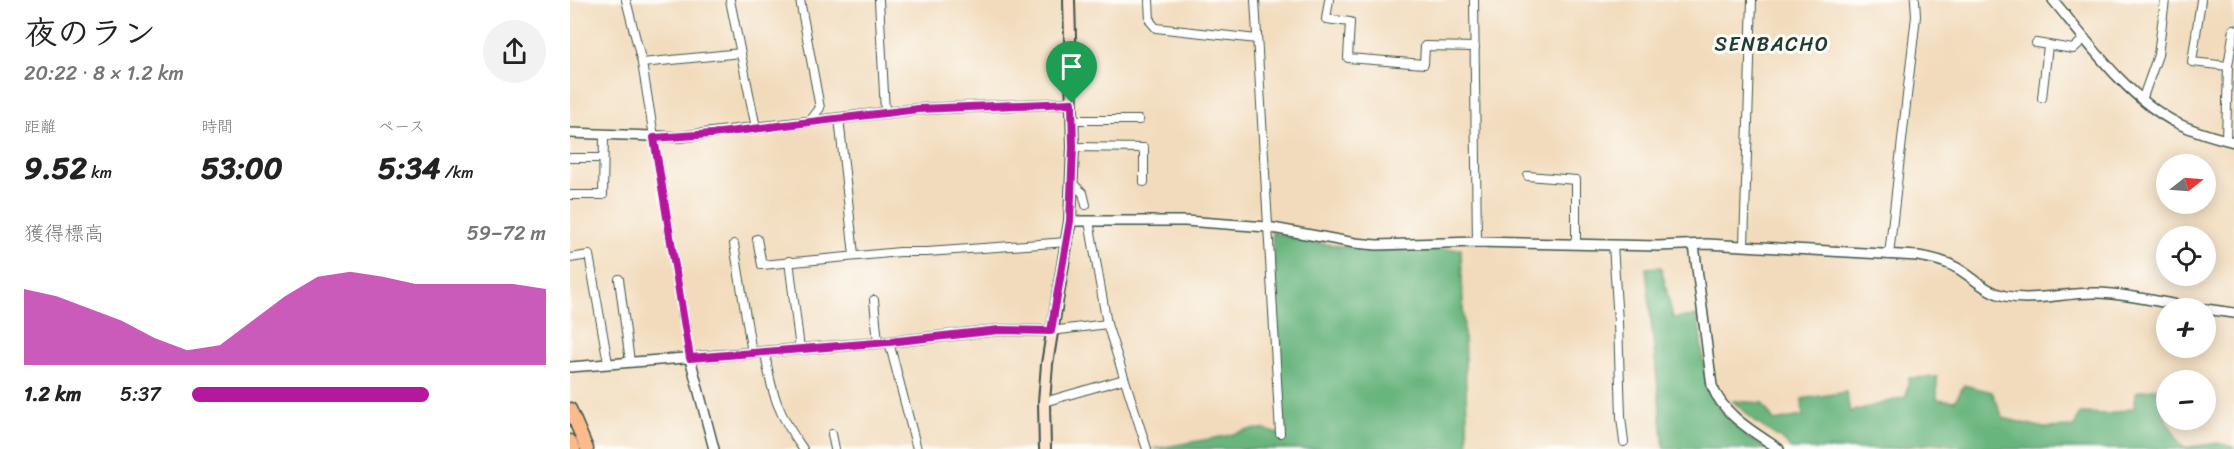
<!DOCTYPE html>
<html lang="ja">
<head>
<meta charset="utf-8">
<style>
	body { margin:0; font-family:Sriracha,"Klee One",sans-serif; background:#f2f2f2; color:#222; height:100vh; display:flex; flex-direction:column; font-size:22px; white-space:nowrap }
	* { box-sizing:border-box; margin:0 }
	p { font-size:20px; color:#767676 }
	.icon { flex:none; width:33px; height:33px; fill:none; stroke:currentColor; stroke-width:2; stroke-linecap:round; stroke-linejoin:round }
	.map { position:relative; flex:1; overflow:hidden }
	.drawer { display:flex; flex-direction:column; background:#fff; width:570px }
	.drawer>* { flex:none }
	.needle { width:39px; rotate:73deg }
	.fabs { position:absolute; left:1586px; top:154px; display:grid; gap:12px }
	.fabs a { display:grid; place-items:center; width:60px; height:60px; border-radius:50%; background:#fff; box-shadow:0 3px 15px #0003; font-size:30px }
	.pin { position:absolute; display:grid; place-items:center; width:51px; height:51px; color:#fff; margin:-62px -26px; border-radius:50% 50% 50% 0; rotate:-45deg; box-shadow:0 0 6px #0007 }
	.pin .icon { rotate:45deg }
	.round { display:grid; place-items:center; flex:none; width:63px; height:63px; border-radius:32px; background:#f2f2f2 }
	.headline { display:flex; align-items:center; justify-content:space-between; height:102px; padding:0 24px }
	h1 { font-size:33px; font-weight:700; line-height:45px }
	.figures { display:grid; grid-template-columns:repeat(3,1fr); gap:9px; height:102px; padding:6px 24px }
	.figures div { display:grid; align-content:center }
	.figures b { font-size:30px; font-weight:700 }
	.figures small { font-size:16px; font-weight:400 }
	.figures p { font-size:16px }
	.chart { height:168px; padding:12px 24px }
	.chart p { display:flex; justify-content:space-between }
	.chart svg { width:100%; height:108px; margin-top:6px; fill:#b5179e; opacity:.7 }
	ul { padding:0 24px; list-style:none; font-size:20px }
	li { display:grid; grid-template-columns:96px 72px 1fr; align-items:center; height:45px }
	li i { height:15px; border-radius:8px; background:#b5179e }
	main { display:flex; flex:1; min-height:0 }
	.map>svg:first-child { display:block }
</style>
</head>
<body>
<main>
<section class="drawer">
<div class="headline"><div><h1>夜のラン</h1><p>20:22 · 8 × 1.2 km</p></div><a class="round"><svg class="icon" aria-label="share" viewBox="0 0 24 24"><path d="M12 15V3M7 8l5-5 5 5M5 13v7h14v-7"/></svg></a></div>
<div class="figures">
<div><p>距離</p><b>9.52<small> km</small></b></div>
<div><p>時間</p><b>53:00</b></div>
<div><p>ペース</p><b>5:34<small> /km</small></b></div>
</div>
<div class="chart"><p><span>獲得標高</span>59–72 m</p>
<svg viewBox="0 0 160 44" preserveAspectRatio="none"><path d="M0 44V13L10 16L20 21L30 26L40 33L50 38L60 36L70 26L80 16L90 8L100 6L110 8L120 11L130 11L140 11L150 11L160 13V44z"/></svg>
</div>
<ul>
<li><b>1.2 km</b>5:37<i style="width:67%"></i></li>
</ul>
</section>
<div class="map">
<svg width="1664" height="449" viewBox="0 0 1664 449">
	<rect width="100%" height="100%" fill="#fdfcf7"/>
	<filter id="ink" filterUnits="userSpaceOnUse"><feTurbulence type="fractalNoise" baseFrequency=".0167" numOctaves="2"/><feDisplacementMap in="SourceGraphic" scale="12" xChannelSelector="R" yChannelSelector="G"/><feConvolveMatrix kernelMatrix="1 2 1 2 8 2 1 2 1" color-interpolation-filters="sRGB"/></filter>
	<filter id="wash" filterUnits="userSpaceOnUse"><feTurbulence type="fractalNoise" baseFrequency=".008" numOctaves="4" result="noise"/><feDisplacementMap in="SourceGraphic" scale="24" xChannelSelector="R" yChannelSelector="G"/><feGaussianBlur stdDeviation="1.35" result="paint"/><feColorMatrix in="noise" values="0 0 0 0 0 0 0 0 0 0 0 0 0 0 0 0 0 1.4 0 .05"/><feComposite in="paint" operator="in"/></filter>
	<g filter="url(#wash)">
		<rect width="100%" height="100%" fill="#f2dbbc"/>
		<g fill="#69b57e" stroke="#447959" stroke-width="1.5">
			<path d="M 702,232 C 766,252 825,250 891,249 L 898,446 L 901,449 L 584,449 L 656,436 L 677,430 L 693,429 L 712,435 Z"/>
			<path d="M 1091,267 L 1103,318 L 1128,316 L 1137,390 L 1152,412 L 1177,437 L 1197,449 L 1094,449 L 1076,268 Z"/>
			<path d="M 1367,377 L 1367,399 L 1385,401 L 1394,385 L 1422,392 L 1433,418 L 1474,428 L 1504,427 L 1510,413 L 1539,414 L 1564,408 L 1566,392 L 1587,388 L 1596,420 L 1613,448 L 1647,443 L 1664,447 L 1664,449 L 1402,449 L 1367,443 L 1317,449 L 1221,449 L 1215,442 L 1187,423 L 1163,401 L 1192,403 L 1204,421 L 1233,416 L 1232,399 L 1276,392 L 1280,412 L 1336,397 L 1339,378 Z"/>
		</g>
	</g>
	<g filter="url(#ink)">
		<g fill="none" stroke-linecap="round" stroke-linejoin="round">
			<g stroke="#3f5548" stroke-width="10">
				<g id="minor">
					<path d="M 56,0 L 72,63 L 120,358"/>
					<path d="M 160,0 L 186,128"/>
					<path d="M 230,0 L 250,108 L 240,121"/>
					<path d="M 309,0 L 315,112"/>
					<path d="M 579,0 L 580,21 L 586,28 L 687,39"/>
					<path d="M 685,0 L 710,433"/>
					<path d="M 759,0 L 756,19 L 780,22 L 778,58 L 854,64 L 855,46 L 905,47"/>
					<path d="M 904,0 L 907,242"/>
					<path d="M 1631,0 L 1622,62 L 1658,66"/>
					<path d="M 1466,43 L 1503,49 L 1515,38"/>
					<path d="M 72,63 L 171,53"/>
					<path d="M 1472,98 L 1478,46"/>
					<path d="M 1572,100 L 1588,55 L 1595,0"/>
					<path d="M 269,118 L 284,255"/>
					<path d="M 502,120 L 569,120"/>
					<path d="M 1656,140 L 1658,66 L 1664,29"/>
					<path d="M 503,147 L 574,148 L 574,182"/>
					<path d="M 0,158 L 33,158"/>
					<path d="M 958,176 L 1006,180 L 1006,244"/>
					<path d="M 502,183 L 513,193 L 516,205"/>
					<path d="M 0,195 L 33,195 L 34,135"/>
					<path d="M 519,221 L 537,324 L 577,449"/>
					<path d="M 187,239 L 192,265 L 330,252 L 357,252 L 497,242"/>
					<path d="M 164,244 L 182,353"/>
					<path d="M 1043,245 L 1048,322 L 1051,417 L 1054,442"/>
					<path d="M 1174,245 L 1182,0"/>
					<path d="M 1319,255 L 1346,16 L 1345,0"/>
					<path d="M 0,258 L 19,255 L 38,363"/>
					<path d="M 219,261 L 230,349"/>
					<path d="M 49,279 L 60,362"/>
					<path d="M 304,300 L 308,343"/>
					<path d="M 481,331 L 537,324"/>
					<path d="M 319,342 L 347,449"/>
					<path d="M 195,352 C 201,394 209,415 233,449"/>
					<path d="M 474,402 L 554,379"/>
					<path d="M 262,434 L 265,449"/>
				</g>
			</g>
			<g stroke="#3f5548" stroke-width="12">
				<g id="tertiary">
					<path d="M 1483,0 C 1518,42 1557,98 1607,123 C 1625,132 1644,137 1664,142"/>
					<path d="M 0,133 L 108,137 L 348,109 L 502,103"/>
					<path d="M 500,221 L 615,221 L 697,227 L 785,243 L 807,245 L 907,242 L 1088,246 L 1137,244 L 1348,256 C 1362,258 1375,261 1387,268 C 1403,277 1416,292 1435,296 C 1464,302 1497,292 1527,293 C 1562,294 1596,304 1632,309"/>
					<path d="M 1124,245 L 1142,386 C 1154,416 1184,432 1209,449"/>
					<path d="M 1635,309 L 1664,313"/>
					<path d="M 120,358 L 144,449"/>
					<path d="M 0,367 L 319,342 L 429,330 L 481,331"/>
				</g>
			</g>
			<g stroke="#3f5548" stroke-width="14">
				<path id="secondary" d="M 475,449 L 474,402 L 477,364 L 500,221 L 503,147 L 499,0"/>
			</g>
			<g stroke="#3f5548" stroke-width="15">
				<g id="trunk">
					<path d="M 0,409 L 17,449"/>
					<path d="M 0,441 L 4,449"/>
				</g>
			</g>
			<use href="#minor" stroke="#fff" stroke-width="8"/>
			<use href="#tertiary" stroke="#fff" stroke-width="9"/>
			<use href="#secondary" stroke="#fde4d1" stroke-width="10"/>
			<use href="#trunk" stroke="#fbbb8c" stroke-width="12"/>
		</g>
	</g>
	<g fill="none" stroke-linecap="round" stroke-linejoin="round" filter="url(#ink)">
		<g stroke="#fff" stroke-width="12">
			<path id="route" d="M 502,103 L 503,147 L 500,221 L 481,331 L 429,330 L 319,342 L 120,358 L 84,138 L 142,134 L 348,109 Z"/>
		</g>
		<use href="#route" stroke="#b5179e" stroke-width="8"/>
	</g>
	<g text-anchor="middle" stroke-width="6" stroke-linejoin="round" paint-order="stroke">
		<g font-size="20" letter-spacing="1.5" fill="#1f3d34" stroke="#fdfcf7">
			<text x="1202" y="51">SENBACHO</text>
		</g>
	</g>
</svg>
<div class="fabs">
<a><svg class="needle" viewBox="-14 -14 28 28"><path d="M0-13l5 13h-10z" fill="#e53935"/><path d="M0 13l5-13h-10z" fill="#767676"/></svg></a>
<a><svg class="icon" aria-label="locate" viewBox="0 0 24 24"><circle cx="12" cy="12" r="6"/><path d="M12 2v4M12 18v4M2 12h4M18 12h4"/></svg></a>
<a>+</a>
<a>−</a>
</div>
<div class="pin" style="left:502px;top:103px;background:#1e9e55"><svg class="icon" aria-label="arrive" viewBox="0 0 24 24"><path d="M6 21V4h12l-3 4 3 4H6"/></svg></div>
</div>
</main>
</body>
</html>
